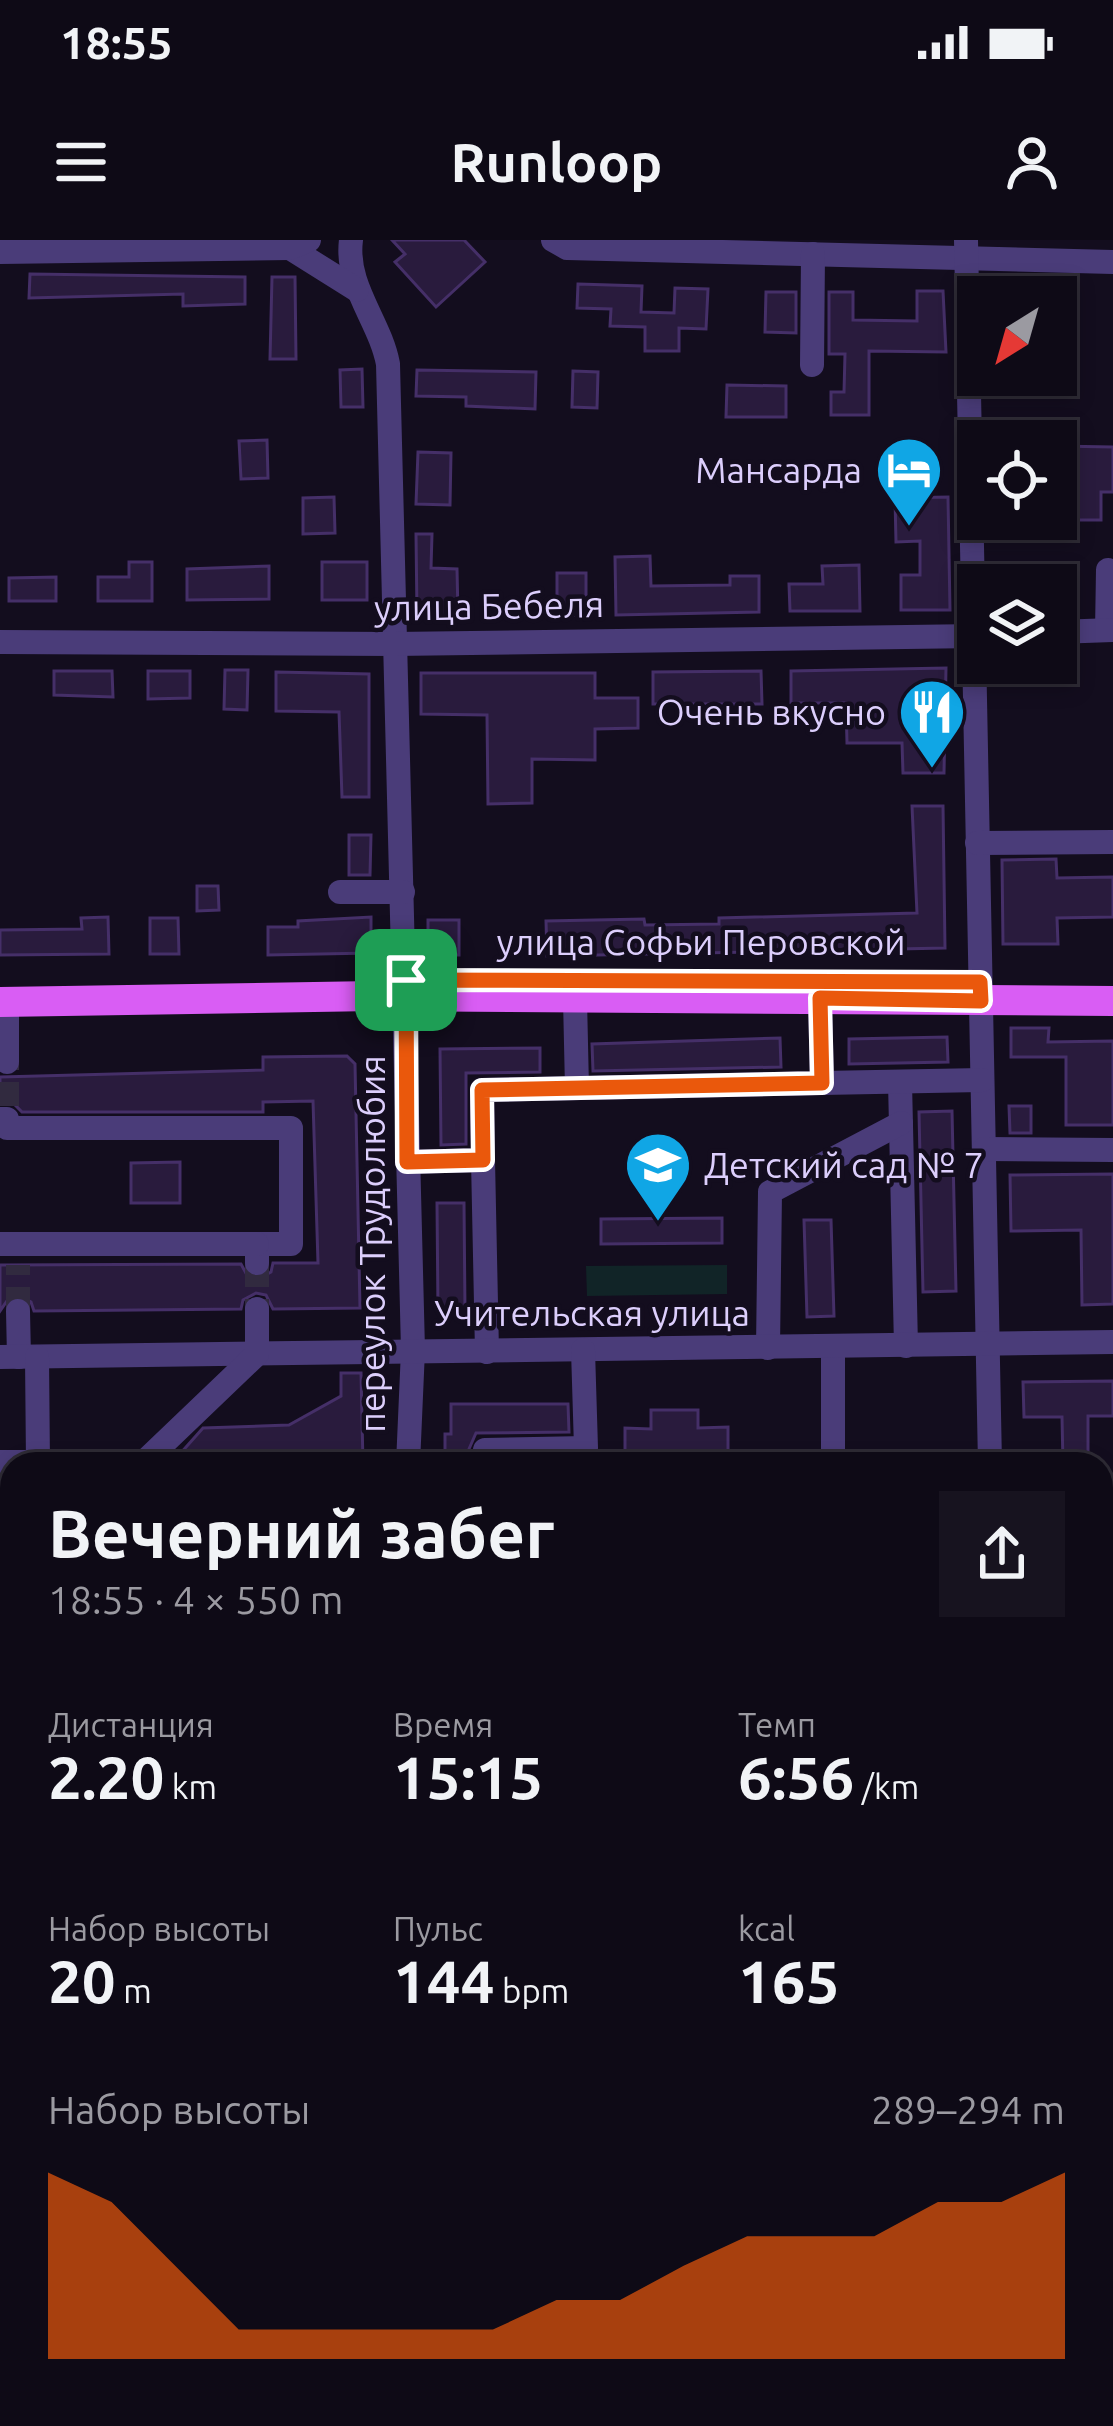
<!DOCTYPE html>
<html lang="ru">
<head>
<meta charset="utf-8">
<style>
	body { margin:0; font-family:Ubuntu,sans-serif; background:#17131f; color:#f1f3f6; height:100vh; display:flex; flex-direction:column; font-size:45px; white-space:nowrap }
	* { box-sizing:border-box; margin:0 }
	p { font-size:39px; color:#9b9aa1 }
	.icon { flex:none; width:66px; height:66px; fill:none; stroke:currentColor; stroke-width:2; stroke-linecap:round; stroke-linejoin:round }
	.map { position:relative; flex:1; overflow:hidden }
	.details { position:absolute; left:0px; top:1212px; width:1113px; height:975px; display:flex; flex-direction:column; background:#0e0a16; border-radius:36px 36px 0 0; box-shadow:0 6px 18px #0003,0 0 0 3px #2e2b35 }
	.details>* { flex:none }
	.needle { width:78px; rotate:217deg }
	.controls { position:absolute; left:957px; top:36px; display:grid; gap:24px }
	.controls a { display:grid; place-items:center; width:120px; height:120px; border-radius:0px; background:#0e0a16; box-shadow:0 6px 18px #0003,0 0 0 3px #2e2b35; font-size:60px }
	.pin { position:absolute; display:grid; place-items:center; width:102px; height:102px; color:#fff; margin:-51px; border-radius:24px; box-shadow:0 6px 18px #0006 }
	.round { display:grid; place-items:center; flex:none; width:126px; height:126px; border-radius:0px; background:#17131f }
	.summary { display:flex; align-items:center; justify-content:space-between; height:204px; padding:0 48px }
	h1 { font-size:66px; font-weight:700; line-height:90px }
	.metrics { display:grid; grid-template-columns:repeat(3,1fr); gap:18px; height:204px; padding:12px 48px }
	.metrics div { display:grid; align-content:center }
	.metrics b { font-size:60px; font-weight:700 }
	.metrics small { font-size:33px; font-weight:400 }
	.metrics p { font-size:33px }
	.chart { height:336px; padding:24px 48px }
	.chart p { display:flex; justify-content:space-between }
	.chart svg { width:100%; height:216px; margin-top:12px; fill:#ea580c; opacity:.7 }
	.status { display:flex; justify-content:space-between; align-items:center; height:84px; padding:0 60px; background:#0e0a16; direction:ltr }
	.status svg { height:33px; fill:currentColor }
	header { display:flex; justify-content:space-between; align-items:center; height:156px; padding:0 48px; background:#0e0a16; font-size:54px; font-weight:700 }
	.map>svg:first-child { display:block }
</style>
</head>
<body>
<div class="status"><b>18:55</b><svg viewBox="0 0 49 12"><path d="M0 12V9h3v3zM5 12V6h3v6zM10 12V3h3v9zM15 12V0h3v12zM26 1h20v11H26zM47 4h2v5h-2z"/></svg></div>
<header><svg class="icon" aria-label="menu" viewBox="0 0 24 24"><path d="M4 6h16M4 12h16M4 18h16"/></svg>Runloop<svg class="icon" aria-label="person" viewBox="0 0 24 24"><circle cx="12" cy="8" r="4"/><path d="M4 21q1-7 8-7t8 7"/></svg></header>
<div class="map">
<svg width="1113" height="2186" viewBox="0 0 1113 2186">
	<rect width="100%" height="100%" fill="#130d1e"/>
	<path fill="#112427" d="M 727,1025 L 727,1054 L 587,1056 L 586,1026 Z"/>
	<g fill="#291b3d" stroke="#452f68" stroke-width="3">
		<path d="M 392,0 L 464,0 L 485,22 L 436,67 L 395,22 L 405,14 Z"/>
		<path d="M 30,34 L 245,37 L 245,64 L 183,66 L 183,54 L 29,58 Z"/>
		<path d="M 272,37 L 295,37 L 296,119 L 270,119 Z"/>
		<path d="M 578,44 L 642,46 L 641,72 L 674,73 L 675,48 L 708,49 L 706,89 L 679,88 L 679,111 L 645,111 L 645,87 L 610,86 L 611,69 L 577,68 Z"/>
		<path d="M 917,51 L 943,51 L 946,112 L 869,111 L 869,175 L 831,175 L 831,152 L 844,152 L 845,114 L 829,114 L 829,52 L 853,52 L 853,80 L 917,81 Z"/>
		<path d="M 766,52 L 796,52 L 796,93 L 765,92 Z"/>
		<path d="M 362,129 L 363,167 L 341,167 L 340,130 Z"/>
		<path d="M 417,130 L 536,132 L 535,169 L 466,166 L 466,157 L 416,156 Z"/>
		<path d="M 573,131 L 598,132 L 597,168 L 572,167 Z"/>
		<path d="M 727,145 L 786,146 L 786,177 L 726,177 Z"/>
		<path d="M 267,200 L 268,238 L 241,239 L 239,201 Z"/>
		<path d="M 1056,206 L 1113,207 L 1113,252 L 1101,252 L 1101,280 L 1073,280 L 1073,250 L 1056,250 Z"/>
		<path d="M 418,212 L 451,213 L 450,265 L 416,264 Z"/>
		<path d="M 334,257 L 335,293 L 303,294 L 303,258 Z"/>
		<path d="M 948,257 L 950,370 L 901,370 L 901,335 L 920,335 L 920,301 L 896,302 L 895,258 Z"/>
		<path d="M 416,294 L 432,294 L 431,328 L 457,329 L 458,375 L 417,375 Z"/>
		<path d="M 650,316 L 651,346 L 730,345 L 730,336 L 759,336 L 759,372 L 616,375 L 615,317 Z"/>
		<path d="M 129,322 L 152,322 L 152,361 L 98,361 L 98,337 L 129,337 Z"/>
		<rect x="322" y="322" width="45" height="38"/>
		<path d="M 859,325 L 860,371 L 790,371 L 789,344 L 823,344 L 822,326 Z"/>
		<path d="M 269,326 L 269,359 L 187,360 L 187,329 Z"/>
		<rect x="557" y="333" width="29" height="42"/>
		<path d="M 56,337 L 56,361 L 9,361 L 9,338 Z"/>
		<path d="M 946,428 L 944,533 L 903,533 L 902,503 L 847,503 L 846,463 L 791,463 L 791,431 Z"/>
		<path d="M 225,430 L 248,430 L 247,470 L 224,469 Z"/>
		<path d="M 54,431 L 112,431 L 113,457 L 54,455 Z"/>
		<path d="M 148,431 L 190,431 L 190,458 L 148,459 Z"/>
		<path d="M 761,431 L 762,464 L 653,464 L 653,432 Z"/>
		<path d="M 276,432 L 369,434 L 369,557 L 342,557 L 339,472 L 276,471 Z"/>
		<path d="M 421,433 L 595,433 L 595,458 L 638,458 L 638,488 L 595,489 L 595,520 L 532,519 L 532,563 L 488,564 L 487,475 L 421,474 Z"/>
		<path d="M 912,566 L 943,566 L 945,708 L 547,716 L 546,681 L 644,679 L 645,685 L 719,684 L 719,678 L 917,673 Z"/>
		<path d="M 349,595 L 371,595 L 370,635 L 349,635 Z"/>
		<path d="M 1056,619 L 1057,638 L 1113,637 L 1113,677 L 1057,678 L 1058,704 L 1003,704 L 1002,620 Z"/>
		<path d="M 197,646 L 218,646 L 219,670 L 197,671 Z"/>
		<path d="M 108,677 L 109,714 L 0,715 L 0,690 L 82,689 L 81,678 Z"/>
		<path d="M 371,677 L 371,713 L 268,715 L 268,687 L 298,687 L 298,681 Z"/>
		<path d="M 150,678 L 178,678 L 179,714 L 150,714 Z"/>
		<rect x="428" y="680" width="31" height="35"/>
		<path d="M 1011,788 L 1049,788 L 1048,802 L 1113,801 L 1113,885 L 1066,885 L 1066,817 L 1011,817 Z"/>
		<path d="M 947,797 L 948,822 L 849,824 L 849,799 Z"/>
		<path d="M 780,798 L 781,827 L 593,831 L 592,804 Z"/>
		<path d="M 540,808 L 540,832 L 466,833 L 466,904 L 441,905 L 440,809 Z"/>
		<path d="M 347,816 L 355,824 L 360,1068 L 273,1069 L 266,1055 L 256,1053 L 243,1060 L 241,1069 L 34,1071 L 31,1062 L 19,1055 L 9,1058 L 0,1071 L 0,1025 L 241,1024 L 248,1037 L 258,1039 L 271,1032 L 273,1023 L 318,1023 L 313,861 L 263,862 L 263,872 L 22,872 L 14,864 L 0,862 L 0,837 L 263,830 L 263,817 Z"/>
		<path d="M 1009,866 L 1031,866 L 1031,893 L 1010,893 Z"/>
		<path d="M 952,871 L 956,1051 L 923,1052 L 919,872 Z"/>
		<path d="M 180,922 L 180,963 L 131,963 L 131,923 Z"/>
		<path d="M 1113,934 L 1113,1064 L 1082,1065 L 1081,990 L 1011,991 L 1010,935 Z"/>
		<path d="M 437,963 L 464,963 L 465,1071 L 438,1071 Z"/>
		<path d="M 722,978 L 722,1003 L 601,1004 L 601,979 Z"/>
		<path d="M 804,980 L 831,980 L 834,1076 L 807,1077 Z"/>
		<path d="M 341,1133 L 361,1133 L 363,1224 L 171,1224 L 203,1188 L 289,1185 L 341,1156 Z"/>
		<path d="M 1113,1141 L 1113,1176 L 1088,1176 L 1088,1224 L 1063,1224 L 1062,1177 L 1024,1177 L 1023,1142 Z"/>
		<path d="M 451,1164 L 568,1164 L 569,1192 L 476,1193 L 469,1209 L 469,1224 L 445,1224 L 445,1194 L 451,1194 Z"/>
		<path d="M 651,1170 L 698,1170 L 698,1188 L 728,1187 L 728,1224 L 625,1224 L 625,1188 L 651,1189 Z"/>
	</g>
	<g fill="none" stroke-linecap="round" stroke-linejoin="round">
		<g stroke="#312a3f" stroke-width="24" stroke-dasharray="24 12" stroke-linecap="butt">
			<path d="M 7,866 L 7,822"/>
			<path d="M 257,1023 L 257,1069"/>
			<path d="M 18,1071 L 18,1025"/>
		</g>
		<g stroke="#4a3c79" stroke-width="24">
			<path d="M 351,0 C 345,46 380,81 388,124 L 413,1110 L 408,1224"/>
			<path d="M 553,0 L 567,8 L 1113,22"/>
			<path d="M 966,0 L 990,1224"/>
			<path d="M 290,8 L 357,50"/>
			<path d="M 0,12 L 290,8 L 309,0"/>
			<path d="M 812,125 L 813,14"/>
			<path d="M 1107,390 L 1108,330"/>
			<path d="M 1056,392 L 1113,390"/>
			<path d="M 0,402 L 394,404 L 978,396"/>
			<path d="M 977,603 L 1113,602"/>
			<path d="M 340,652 L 403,652"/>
			<path d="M 575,759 L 577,848"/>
			<path d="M 7,762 L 7,822"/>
			<path d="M 900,842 L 906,1106"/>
			<path d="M 822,843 L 982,840"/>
			<path d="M 0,879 L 7,879 L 7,888 L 291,888 L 291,1004 L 257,1004 L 257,1023"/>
			<path d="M 984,909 L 1113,910"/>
			<path d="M 483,920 L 487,1112"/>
			<path d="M 407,922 L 483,920 L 482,850 L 822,843 L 820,758"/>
			<path d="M 0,1004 L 257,1004"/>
			<path d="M 18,1071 L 19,1117"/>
			<path d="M 833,1107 L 833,1224"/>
			<path d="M 768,1108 L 770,952 L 901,883"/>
			<path d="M 0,1117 L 1113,1102"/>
			<path d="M 37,1117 L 38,1224"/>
			<path d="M 0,1222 L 38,1222"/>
			<path d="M 142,1224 L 257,1114 L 257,1069"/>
			<path d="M 485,1224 L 485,1210 L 586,1208 L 583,1110"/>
			<path d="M 0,1457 L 12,1457"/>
			<path d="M 1101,1471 L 1113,1472"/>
			<path d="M 0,1736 L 12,1722"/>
			<path d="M 0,1832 L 12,1832"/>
			<path d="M 0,1912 L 12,1913"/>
			<path d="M 0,2163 L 12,2163"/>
			<path d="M 354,2175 L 368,2186"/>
			<path d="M 1010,2175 L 1010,2186"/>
			<path d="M 414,2186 L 414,2175"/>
		</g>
		<path stroke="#d95df4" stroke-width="30" d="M 0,762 L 374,756 L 1113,761"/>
	</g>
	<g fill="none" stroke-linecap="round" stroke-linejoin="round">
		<g stroke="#fff" stroke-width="24">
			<path id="route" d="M 406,740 L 980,742 L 981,761 L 820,758 L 822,843 L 482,850 L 483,920 L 407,922 Z"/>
		</g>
		<use href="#route" stroke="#ea580c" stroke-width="15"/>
	</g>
	<defs>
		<g id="hotel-pin" transform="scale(3.45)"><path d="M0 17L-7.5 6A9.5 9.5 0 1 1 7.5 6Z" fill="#10a6e5" stroke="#130d1e"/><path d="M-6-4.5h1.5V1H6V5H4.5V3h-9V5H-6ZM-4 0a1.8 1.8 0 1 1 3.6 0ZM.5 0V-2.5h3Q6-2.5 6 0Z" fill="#fff"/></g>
		<g id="restaurant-pin" transform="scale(3.45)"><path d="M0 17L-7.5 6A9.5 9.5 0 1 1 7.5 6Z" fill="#10a6e5" stroke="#130d1e"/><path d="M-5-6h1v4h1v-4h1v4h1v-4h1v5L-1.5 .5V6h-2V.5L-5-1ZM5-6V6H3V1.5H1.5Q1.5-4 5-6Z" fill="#fff"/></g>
		<g id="school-pin" transform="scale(3.45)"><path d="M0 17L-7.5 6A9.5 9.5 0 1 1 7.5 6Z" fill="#10a6e5" stroke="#130d1e"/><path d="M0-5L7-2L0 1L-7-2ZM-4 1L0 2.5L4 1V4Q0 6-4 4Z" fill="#fff"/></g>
	</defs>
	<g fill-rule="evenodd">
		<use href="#hotel-pin" x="909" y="230"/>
		<use href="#restaurant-pin" x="932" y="472"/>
		<use href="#school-pin" x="658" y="925"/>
	</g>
	<g text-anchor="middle" stroke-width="9" stroke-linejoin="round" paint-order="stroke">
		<g font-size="36" fill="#dccefc" stroke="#130d1e" text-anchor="end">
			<text x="862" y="243">Мансарда</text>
			<text x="886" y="485">Очень вкусно</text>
			<text x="704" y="938" text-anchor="start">Детский сад № 7</text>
		</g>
		<g font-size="36" fill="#dccefc" stroke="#130d1e">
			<text transform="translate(489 366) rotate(-1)" y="13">улица Бебеля</text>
			<text x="701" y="715">улица Софьи Перовской</text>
			<text transform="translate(372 1004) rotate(-90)" y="13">переулок Трудолюбия</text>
			<text x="592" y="1086">Учительская улица</text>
		</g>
	</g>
</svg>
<div class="controls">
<a><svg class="needle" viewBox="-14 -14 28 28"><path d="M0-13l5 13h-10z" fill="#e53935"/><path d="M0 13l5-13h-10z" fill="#9b9aa1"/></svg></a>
<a><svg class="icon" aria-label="locate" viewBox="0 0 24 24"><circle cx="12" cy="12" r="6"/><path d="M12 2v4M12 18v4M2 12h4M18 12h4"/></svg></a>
<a><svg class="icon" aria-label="layers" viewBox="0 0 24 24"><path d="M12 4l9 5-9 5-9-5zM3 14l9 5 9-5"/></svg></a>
</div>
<div class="pin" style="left:406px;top:740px;background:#1e9e55"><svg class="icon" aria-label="arrive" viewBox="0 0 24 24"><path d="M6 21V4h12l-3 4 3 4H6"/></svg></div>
<section class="details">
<div class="summary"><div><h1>Вечерний забег</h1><p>18:55 · 4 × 550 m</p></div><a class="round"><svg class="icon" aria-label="share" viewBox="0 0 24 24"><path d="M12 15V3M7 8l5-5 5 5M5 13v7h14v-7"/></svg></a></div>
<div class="metrics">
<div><p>Дистанция</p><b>2.20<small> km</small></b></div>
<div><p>Время</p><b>15:15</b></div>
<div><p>Темп</p><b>6:56<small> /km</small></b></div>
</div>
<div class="metrics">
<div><p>Набор высоты</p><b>20<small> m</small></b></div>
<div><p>Пульс</p><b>144<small> bpm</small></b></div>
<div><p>kcal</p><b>165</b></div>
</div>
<div class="chart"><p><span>Набор высоты</span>289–294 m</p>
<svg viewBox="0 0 160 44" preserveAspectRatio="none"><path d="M0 44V6L10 12L20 25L30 38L40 38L50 38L60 38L70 38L80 32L90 32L100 25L110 19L120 19L130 19L140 12L150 12L160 6V44z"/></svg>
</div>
</section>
</div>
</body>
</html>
